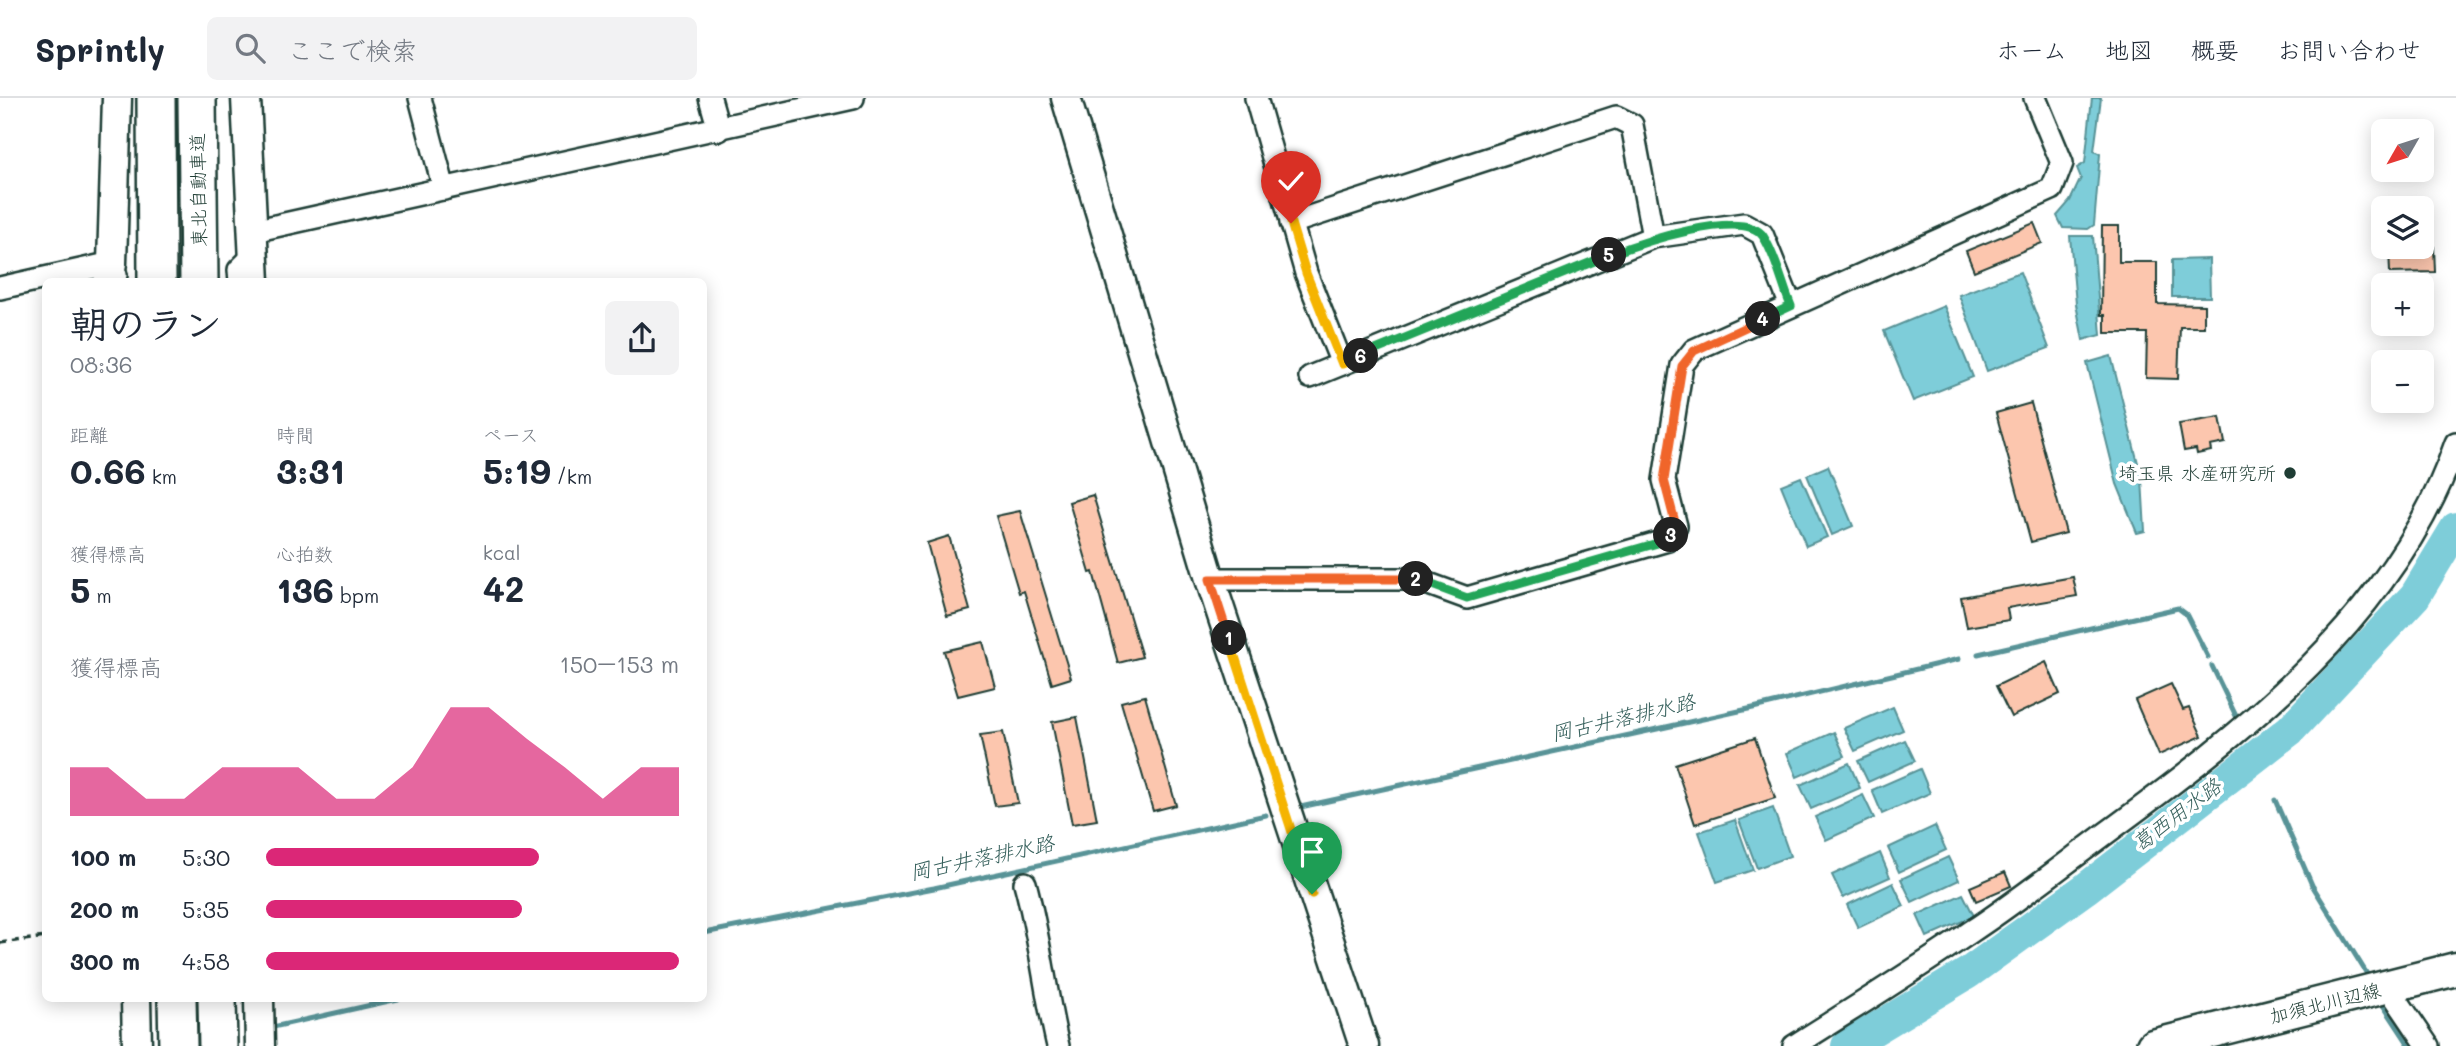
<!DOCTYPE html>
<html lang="ja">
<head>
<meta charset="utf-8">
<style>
	body { margin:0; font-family:Mali,"Klee One",sans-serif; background:#f2f2f3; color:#1f2937; height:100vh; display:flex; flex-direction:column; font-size:26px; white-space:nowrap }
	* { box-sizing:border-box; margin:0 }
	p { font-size:23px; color:#747a83 }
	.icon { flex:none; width:38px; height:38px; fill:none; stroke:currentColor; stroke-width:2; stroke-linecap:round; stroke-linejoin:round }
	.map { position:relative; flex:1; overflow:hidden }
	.sheet { position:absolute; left:42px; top:180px; width:665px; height:724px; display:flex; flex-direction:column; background:#fff; border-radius:10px; box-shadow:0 4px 18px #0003 }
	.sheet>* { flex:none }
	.needle { width:46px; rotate:231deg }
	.fabs { position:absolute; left:2371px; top:21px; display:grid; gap:14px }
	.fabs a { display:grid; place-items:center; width:63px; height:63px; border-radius:10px; background:#fff; box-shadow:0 4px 18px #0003; font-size:35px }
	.pin { position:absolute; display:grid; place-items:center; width:60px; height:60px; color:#fff; margin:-72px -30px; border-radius:50% 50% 50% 0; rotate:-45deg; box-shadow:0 0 7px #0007 }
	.pin .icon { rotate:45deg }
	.km { position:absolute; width:35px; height:35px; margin:-18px; border-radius:50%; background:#222; color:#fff; font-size:19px; line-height:35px; text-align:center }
	.round { display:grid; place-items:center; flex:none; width:74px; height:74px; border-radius:10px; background:#f2f2f3 }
	.head { display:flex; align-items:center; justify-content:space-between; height:119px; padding:0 28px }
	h1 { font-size:38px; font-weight:800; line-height:52px }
	.figures { display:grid; grid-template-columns:repeat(3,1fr); gap:10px; height:119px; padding:7px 28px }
	.figures div { display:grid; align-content:center }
	.figures b { font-size:35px; font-weight:800 }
	.figures small { font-size:19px; font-weight:400 }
	.figures p { font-size:19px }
	.chart { height:196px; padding:14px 28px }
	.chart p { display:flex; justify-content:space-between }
	.chart svg { width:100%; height:126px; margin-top:7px; fill:#db2777; opacity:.7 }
	ul { padding:0 28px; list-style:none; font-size:23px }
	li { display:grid; grid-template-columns:112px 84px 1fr; align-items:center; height:52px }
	li i { height:18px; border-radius:9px; background:#db2777 }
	header { display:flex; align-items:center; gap:42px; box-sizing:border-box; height:98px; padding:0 35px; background:#fff; border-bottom:2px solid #e0e1e3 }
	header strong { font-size:33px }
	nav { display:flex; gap:38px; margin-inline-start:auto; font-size:24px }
	.search { width:490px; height:63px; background:#f2f2f3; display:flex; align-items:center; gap:18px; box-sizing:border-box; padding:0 24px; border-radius:10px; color:#747a83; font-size:26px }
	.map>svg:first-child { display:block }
</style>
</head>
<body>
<header>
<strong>Sprintly</strong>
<div class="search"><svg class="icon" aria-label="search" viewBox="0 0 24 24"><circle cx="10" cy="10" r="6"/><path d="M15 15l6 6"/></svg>ここで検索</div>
<nav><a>ホーム</a><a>地図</a><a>概要</a><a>お問い合わせ</a></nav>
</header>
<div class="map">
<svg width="2456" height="948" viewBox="0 0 2456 948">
	<rect width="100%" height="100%" fill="#fff"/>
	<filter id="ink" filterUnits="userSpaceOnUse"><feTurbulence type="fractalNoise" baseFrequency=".0143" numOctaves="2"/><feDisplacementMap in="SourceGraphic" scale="14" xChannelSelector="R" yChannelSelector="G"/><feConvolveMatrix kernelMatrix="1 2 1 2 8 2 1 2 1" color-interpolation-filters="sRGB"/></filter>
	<g filter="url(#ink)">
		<g fill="#7ecdd9" stroke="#589397" stroke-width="2">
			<path d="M 2092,0 L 2101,0 L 2094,53 L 2100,56 L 2094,127 L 2088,131 L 2063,130 L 2057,118 L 2070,103 L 2081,80 L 2077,70 L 2085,65 Z"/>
			<path d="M 2070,138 L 2093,138 L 2101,237 L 2083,242 L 2076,206 Z"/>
			<path d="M 2209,161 L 2210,199 L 2172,199 L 2172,162 Z"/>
			<path d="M 2020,174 L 2049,250 L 1987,273 L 1959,197 Z"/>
			<path d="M 1944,208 L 1973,279 L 1913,303 L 1884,233 Z"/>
			<path d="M 2111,258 L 2142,381 L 2145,433 L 2137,435 L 2117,386 L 2087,265 Z"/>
			<path d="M 1828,368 L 1853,428 L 1832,437 L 1807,377 Z"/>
			<path d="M 1801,379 L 1827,439 L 1806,448 L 1781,387 Z"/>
			<path d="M 1893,609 L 1903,632 L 1855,653 L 1844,630 Z"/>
			<path d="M 1834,634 L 1845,658 L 1797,679 L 1787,655 Z"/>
			<path d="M 1905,642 L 1915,663 L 1868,684 L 1858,663 Z"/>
			<path d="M 1849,665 L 1860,690 L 1811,711 L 1800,687 Z"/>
			<path d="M 1920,671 L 1930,695 L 1882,716 L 1872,692 Z"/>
			<path d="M 1863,697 L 1874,720 L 1826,742 L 1815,719 Z"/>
			<path d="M 1773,710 L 1790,758 L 1757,770 L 1739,722 Z"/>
			<path d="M 1735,722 L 1753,772 L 1717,784 L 1699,734 Z"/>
			<path d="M 1935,728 L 1946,752 L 1899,774 L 1888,750 Z"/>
			<path d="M 1880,755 L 1890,779 L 1843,800 L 1832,777 Z"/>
			<path d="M 1948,759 L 1959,782 L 1912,804 L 1901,781 Z"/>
			<path d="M 1893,785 L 1904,808 L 1858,830 L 1847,807 Z"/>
			<path d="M 1963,796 L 1974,818 L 1927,839 L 1917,817 Z"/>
		</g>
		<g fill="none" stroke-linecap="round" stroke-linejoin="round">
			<g stroke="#589397" stroke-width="5">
				<path d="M 1978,556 L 2178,510 L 2186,516 L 2208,559"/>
				<path d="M 2212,568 L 2236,618"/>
				<path d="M 2275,702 L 2312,787 L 2367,876"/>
				<path d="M 1296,710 L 1753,610 L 1959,561"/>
				<path d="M 704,835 L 934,790 L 1266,717"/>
				<path d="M 2383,907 L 2410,948"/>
				<path d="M 273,929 L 398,901"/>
			</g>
			<path stroke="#7ecdd9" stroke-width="32" d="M 1847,948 L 1968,875 L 2085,791 L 2290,632 L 2415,498 L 2456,430"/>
		</g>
		<g fill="#fcc6ae" stroke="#1f3d34" stroke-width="2">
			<path d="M 2034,125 L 2042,145 L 1974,173 L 1966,153 Z"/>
			<path d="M 2102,128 L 2119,128 L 2119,164 L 2157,164 L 2157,206 L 2204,207 L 2204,229 L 2180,229 L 2178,281 L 2146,280 L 2147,235 L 2105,235 L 2105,217 L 2101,217 Z"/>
			<path d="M 2389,149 L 2434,149 L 2435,174 L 2390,175 Z"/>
			<path d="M 2031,305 L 2066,435 L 2031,444 L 1996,315 Z"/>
			<path d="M 2220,319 L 2225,345 L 2210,348 L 2211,353 L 2197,356 L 2196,351 L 2184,353 L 2179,326 Z"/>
			<path d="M 1093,397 L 1142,559 L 1118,565 L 1093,474 L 1090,475 L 1069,404 Z"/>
			<path d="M 1020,413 L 1071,580 L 1052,586 L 1024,493 L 1019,495 L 996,418 Z"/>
			<path d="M 949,438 L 970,512 L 947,518 L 927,445 Z"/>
			<path d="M 2073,479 L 2077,498 L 2007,510 L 2009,522 L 1967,529 L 1961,499 Z"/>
			<path d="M 983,544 L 995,589 L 958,598 L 944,553 Z"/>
			<path d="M 2046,564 L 2060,596 L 2011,619 L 1996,588 Z"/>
			<path d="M 2171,586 L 2183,612 L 2189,610 L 2202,638 L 2159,657 L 2135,602 Z"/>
			<path d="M 1145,598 L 1176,707 L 1153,713 L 1121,604 Z"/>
			<path d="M 1077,619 L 1097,722 L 1072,726 L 1052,624 Z"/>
			<path d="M 1003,634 L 1018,705 L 995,708 L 980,637 Z"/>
			<path d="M 1755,640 L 1775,700 L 1695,726 L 1675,666 Z"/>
			<path d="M 2005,774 L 2011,788 L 1976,803 L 1970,789 Z"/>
		</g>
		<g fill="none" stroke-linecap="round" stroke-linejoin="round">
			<g stroke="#1f3d34" stroke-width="26">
				<g id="street">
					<path d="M 420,0 L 444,91"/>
					<path d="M 710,0 L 719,32"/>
					<path d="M 1256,0 L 1306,175 L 1342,266"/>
					<path d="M 1291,125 L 1616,19 L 1632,27 L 1653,139"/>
					<path d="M 253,133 L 853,0"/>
					<path d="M 240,184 L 239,172 L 254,157"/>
					<path d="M 0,190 L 112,165 L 116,177"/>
					<path d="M 1310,279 L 1653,139 L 1744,126 L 1762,136 L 1791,208"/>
					<path d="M 1210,481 L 1415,481 L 1467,500 L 1668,442 L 1676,428 L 1664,382 L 1682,267 L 1694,252 L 2052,91 L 2062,65 L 2035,0"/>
					<path d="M 1025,785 C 1040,839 1045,894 1058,948"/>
					<path d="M 2388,889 L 2428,948"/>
					<path d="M 1794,948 C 1854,910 1914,873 1972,833 C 2016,804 2058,771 2101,739 C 2243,635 2397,518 2456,345"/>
				</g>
			</g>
			<g stroke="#1f3d34" stroke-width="33">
				<g id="secondary">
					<path d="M 246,0 L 255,184"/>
					<path d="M 1066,0 L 1210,481 L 1364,948"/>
					<path d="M 108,184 L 112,165 L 117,0"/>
					<path d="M 136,901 L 137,948"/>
					<path d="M 259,901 L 260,948"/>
				</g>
			</g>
			<g stroke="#1f3d34" stroke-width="37">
				<path id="primary" d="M 2153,948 L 2456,871"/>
			</g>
			<g stroke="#1f3d34" stroke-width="42">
				<g id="highway">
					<path d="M 156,0 L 157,184"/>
					<path d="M 197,0 L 199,184"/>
					<path d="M 177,901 L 178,948"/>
					<path d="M 217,901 L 218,948"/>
				</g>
			</g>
			<path stroke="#1f3d34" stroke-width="3.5" stroke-dasharray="7 5" stroke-linecap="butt" d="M 0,845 L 46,839"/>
			<use href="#street" stroke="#fff" stroke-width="21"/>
			<use href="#secondary" stroke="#fff" stroke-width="28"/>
			<use href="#primary" stroke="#fff" stroke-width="32"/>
			<use href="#highway" stroke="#fff" stroke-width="37"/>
		</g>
	</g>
	<g fill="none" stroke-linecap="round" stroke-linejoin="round" filter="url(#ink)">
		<g stroke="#fff" stroke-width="14">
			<path id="split-1" d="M 1229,540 L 1312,796"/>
		</g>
		<g stroke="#fff" stroke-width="14">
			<path id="split-2" d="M 1229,540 L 1210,481 L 1416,481"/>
		</g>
		<g stroke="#fff" stroke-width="14">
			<path id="split-3" d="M 1416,481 L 1467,500 L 1668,442 L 1671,437"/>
		</g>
		<g stroke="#fff" stroke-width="14">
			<path id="split-4" d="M 1671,437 L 1676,428 L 1664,382 L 1682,268 L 1694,253 L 1763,221"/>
		</g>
		<g stroke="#fff" stroke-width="14">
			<path id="split-5" d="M 1609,157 C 1637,146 1744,109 1763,138 C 1776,158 1782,186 1791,208 L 1763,221"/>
		</g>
		<g stroke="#fff" stroke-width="14">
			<path id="split-6" d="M 1361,258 L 1609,157"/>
		</g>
		<g stroke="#fff" stroke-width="14">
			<path id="split-7" d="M 1291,125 L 1306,175 L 1342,266 L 1361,258"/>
		</g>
		<use href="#split-1" stroke="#f5b400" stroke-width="9"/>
		<use href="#split-2" stroke="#f0652b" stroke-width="9"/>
		<use href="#split-3" stroke="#22a559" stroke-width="9"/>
		<use href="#split-4" stroke="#f0652b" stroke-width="9"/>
		<use href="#split-5" stroke="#22a559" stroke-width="9"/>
		<use href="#split-6" stroke="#22a559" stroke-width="9"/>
		<use href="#split-7" stroke="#f5b400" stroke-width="9"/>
	</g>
	<circle fill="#1f3d34" stroke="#fff" stroke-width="2.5" cx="2290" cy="375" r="7"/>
	<g text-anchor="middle" stroke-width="7" stroke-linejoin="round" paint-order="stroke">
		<g font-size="19" fill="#1f3d34" stroke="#fff">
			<text transform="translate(198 92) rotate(-91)" y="7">東北自動車道</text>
			<text transform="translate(2325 905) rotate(-14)" y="7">加須北川辺線</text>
		</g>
		<g font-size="19" fill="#1f3d34" stroke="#fff" text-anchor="end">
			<text x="2276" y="382">埼玉県 水産研究所</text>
		</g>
		<g font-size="21" font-style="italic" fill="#37615d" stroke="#fff">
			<text transform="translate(1623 620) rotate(-13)" y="7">岡古井落排水路</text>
			<text transform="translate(2177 717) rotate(-37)" y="7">葛西用水路</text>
			<text transform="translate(982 760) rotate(-12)" y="7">岡古井落排水路</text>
		</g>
	</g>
</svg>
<div class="fabs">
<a><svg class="needle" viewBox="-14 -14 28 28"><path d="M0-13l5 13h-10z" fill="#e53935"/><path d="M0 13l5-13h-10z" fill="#747a83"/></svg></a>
<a><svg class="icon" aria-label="layers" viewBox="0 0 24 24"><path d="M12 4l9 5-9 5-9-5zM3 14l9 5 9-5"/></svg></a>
<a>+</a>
<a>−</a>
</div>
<div class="pin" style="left:1312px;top:796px;background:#1e9e55"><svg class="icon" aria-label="arrive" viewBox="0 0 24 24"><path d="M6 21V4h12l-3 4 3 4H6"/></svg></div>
<div class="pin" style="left:1291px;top:125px;background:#d93025"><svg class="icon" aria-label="check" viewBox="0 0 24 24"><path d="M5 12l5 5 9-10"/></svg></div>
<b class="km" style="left:1229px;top:540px">1</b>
<b class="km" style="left:1416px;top:481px">2</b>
<b class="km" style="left:1671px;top:437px">3</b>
<b class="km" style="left:1763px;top:221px">4</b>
<b class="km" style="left:1609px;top:157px">5</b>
<b class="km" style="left:1361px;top:258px">6</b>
<section class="sheet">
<div class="head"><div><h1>朝のラン</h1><p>08:36</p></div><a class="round"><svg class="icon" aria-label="share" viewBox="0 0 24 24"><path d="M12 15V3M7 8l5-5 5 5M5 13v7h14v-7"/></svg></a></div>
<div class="figures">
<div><p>距離</p><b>0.66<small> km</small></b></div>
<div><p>時間</p><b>3:31</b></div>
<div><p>ペース</p><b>5:19<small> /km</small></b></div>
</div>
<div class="figures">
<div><p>獲得標高</p><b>5<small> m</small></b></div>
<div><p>心拍数</p><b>136<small> bpm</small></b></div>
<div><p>kcal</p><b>42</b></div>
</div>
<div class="chart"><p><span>獲得標高</span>150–153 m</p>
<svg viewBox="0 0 160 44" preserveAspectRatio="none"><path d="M0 44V27L10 27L20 38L30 38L40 27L50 27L60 27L70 38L80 38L90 27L100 6L110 6L120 17L130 27L140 38L150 27L160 27V44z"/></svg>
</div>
<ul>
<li><b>100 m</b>5:30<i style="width:66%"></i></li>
<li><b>200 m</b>5:35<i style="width:62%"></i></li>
<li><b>300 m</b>4:58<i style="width:100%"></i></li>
</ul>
</section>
</div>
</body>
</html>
